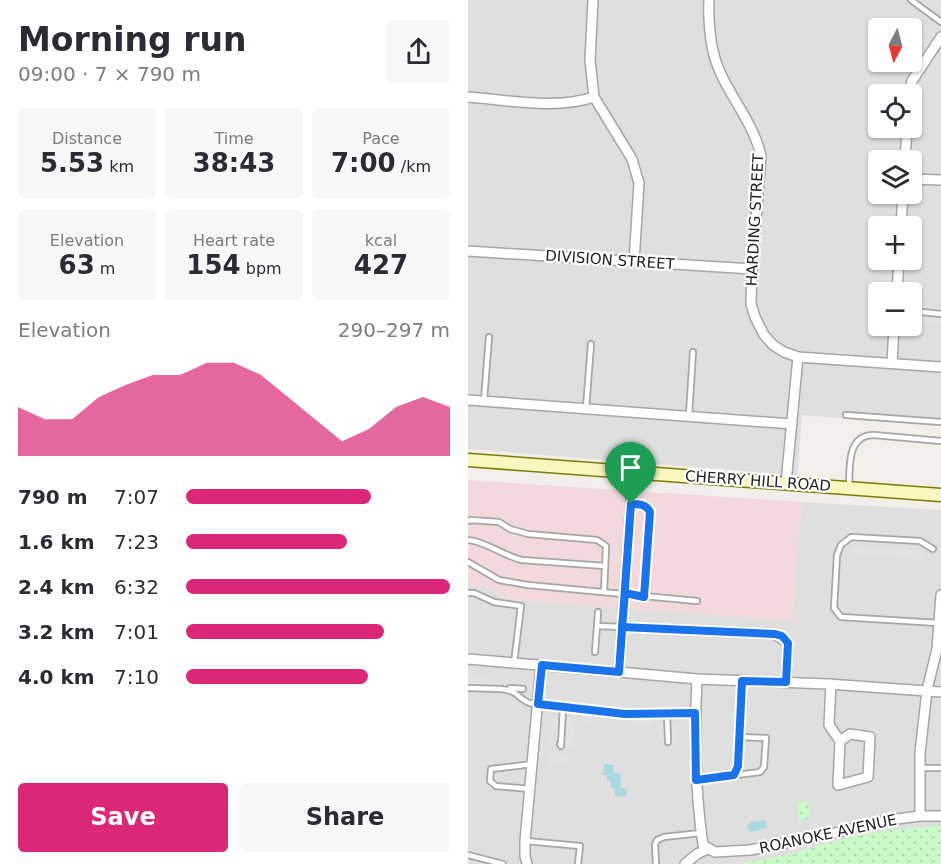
<!DOCTYPE html>
<html lang="en">
<head>
<meta charset="utf-8">
<style>
	body { margin:0; font-family:"DejaVu Sans",sans-serif; background:#f7f7f7; color:#2b2b33; height:100vh; display:flex; flex-direction:column; font-size:22px; white-space:nowrap }
	* { box-sizing:border-box; margin:0 }
	p { font-size:20px; color:#7c7c81 }
	.icon { flex:none; width:33px; height:33px; fill:none; stroke:currentColor; stroke-width:2; stroke-linecap:round; stroke-linejoin:round }
	.map { position:relative; flex:1; overflow:hidden }
	.sheet { display:flex; flex-direction:column; background:#fff; width:468px }
	.sheet>* { flex:none }
	.needle { width:39px; rotate:186deg }
	.tools { position:absolute; left:400px; top:18px; display:grid; gap:12px }
	.tools a { display:grid; place-items:center; width:54px; height:54px; border-radius:6px; background:#fff; box-shadow:0 2px 4px #0004; font-size:30px }
	.pin { position:absolute; display:grid; place-items:center; width:51px; height:51px; color:#fff; margin:-62px -26px; border-radius:50% 50% 50% 0; rotate:-45deg; box-shadow:0 0 6px #0007 }
	.pin .icon { rotate:45deg }
	.round { display:grid; place-items:center; flex:none; width:63px; height:63px; border-radius:6px; background:#f7f7f7 }
	.headline { display:flex; align-items:center; justify-content:space-between; height:102px; padding:0 18px }
	h1 { font-size:33px; font-weight:700; line-height:45px }
	.figures { display:grid; grid-template-columns:repeat(3,1fr); gap:9px; height:102px; padding:6px 18px }
	.figures div { display:grid; align-content:center; border-radius:6px; background:#f7f7f7; text-align:center }
	.figures b { font-size:26px; font-weight:700 }
	.figures small { font-size:16px; font-weight:400 }
	.figures p { font-size:16px }
	.chart { height:168px; padding:12px 18px }
	.chart p { display:flex; justify-content:space-between }
	.chart svg { width:100%; height:108px; margin-top:6px; fill:#db2777; opacity:.7 }
	.action { display:flex; gap:12px; margin-top:auto; padding:12px 18px }
	.action a { flex:1; height:69px; border-radius:6px; background:#db2777; color:#fff; font-size:24px; font-weight:700; line-height:69px; text-align:center }
	.action a+a { background:#f7f7f7; color:#2b2b33 }
	ul { padding:0 18px; list-style:none; font-size:20px }
	li { display:grid; grid-template-columns:96px 72px 1fr; align-items:center; height:45px }
	li i { height:15px; border-radius:8px; background:#db2777 }
	main { display:flex; flex:1; min-height:0 }
	.map>svg:first-child { display:block }
</style>
</head>
<body>
<main>
<section class="sheet">
<div class="headline"><div><h1>Morning run</h1><p>09:00 · 7 × 790 m</p></div><a class="round"><svg class="icon" aria-label="share" viewBox="0 0 24 24"><path d="M12 15V3M7 8l5-5 5 5M5 13v7h14v-7"/></svg></a></div>
<div class="figures">
<div><p>Distance</p><b>5.53<small> km</small></b></div>
<div><p>Time</p><b>38:43</b></div>
<div><p>Pace</p><b>7:00<small> /km</small></b></div>
</div>
<div class="figures">
<div><p>Elevation</p><b>63<small> m</small></b></div>
<div><p>Heart rate</p><b>154<small> bpm</small></b></div>
<div><p>kcal</p><b>427</b></div>
</div>
<div class="chart"><p><span>Elevation</span>290–297 m</p>
<svg viewBox="0 0 160 44" preserveAspectRatio="none"><path d="M0 44V24L10 29L20 29L30 20L40 15L50 11L60 11L70 6L80 6L90 11L100 20L110 29L120 38L130 33L140 24L150 20L160 24V44z"/></svg>
</div>
<ul>
<li><b>790 m</b>7:07<i style="width:70%"></i></li>
<li><b>1.6 km</b>7:23<i style="width:61%"></i></li>
<li><b>2.4 km</b>6:32<i style="width:100%"></i></li>
<li><b>3.2 km</b>7:01<i style="width:75%"></i></li>
<li><b>4.0 km</b>7:10<i style="width:69%"></i></li>
</ul>
<div class="action"><a>Save</a><a>Share</a></div>
</section>
<div class="map">
<svg width="473" height="864" viewBox="0 0 473 864">
	<defs>
		<pattern id="park-dots" width="8" height="8" patternUnits="userSpaceOnUse" patternTransform="scale(1.5)"><rect width="8" height="8" fill="#c9fac8"/><path d="M2 2h.1M6 6h.1" fill="none" stroke="#acd6ac" stroke-width="1.8" stroke-linecap="round"/></pattern>
	</defs>
	<rect width="100%" height="100%" fill="#f2eee9"/>
	<g fill="#e0dfdf" fill-rule="evenodd">
		<path d="M 0,0 L 473,0 L 473,426 L 334,415 L 329,475 L 0,449 ZM 411,28 L 444,28 L 444,62 L 411,62 ZM 411,94 L 444,94 L 444,128 L 411,128 ZM 411,160 L 444,160 L 444,194 L 411,194 ZM 411,226 L 444,226 L 444,260 L 411,260 ZM 411,292 L 444,292 L 444,326 L 411,326 Z"/>
		<path d="M 334,502 L 473,510 L 473,827 L 425,830 L 292,862 L 268,864 L 0,864 L 0,581 L 12,588 L 14,584 L 37,598 L 47,600 L 323,621 Z"/>
	</g>
	<path fill="#f2d9db" d="M 0,480 L 334,502 L 323,621 L 47,600 L 37,598 L 14,584 L 12,588 L 0,581 Z"/>
	<g fill="url(#park-dots)">
		<path d="M 340,801 L 342,819 L 331,820 L 329,802 Z"/>
		<path d="M 473,826 L 473,864 L 268,864 C 315,859 358,841 404,833 C 427,829 450,827 473,826 Z"/>
	</g>
	<g fill="#e2e2e2">
		<path d="M 444,311 L 473,314 L 473,324 L 444,322 Z"/>
		<path d="M 383,546 L 457,551 L 456,559 L 382,554 Z"/>
		<path d="M 2,676 L 23,678 L 23,690 L 1,688 Z"/>
		<path d="M 112,711 L 125,712 L 125,723 L 111,722 Z"/>
		<path d="M 85,718 L 107,720 L 105,747 L 82,745 Z"/>
		<path d="M 163,718 L 186,718 L 185,725 L 163,726 Z"/>
		<path d="M 211,724 L 210,743 L 190,742 L 190,725 Z"/>
		<path d="M 82,752 L 100,755 L 99,766 L 80,764 Z"/>
	</g>
	<g fill="#aad9df">
		<path d="M 136,764 L 146,765 L 146,773 L 153,774 L 153,788 L 159,789 L 158,797 L 147,796 L 147,788 L 143,788 L 143,782 L 139,781 L 139,775 L 135,775 Z"/>
		<path d="M 298,820 L 299,828 L 283,832 L 279,828 L 282,822 Z"/>
	</g>
	<g fill="none" stroke-linecap="round" stroke-linejoin="round">
		<g stroke="#a6a6a6" stroke-width="8">
			<g id="service">
				<path d="M 443,0 L 473,22"/>
				<path d="M 444,311 L 473,314"/>
				<path d="M 16,400 L 21,337"/>
				<path d="M 118,408 L 123,344"/>
				<path d="M 221,415 L 225,352"/>
				<path d="M 378,415 L 473,422"/>
				<path d="M 381,488 C 382,468 378,435 406,435 L 473,441"/>
				<path d="M 163,504 C 172,504 178,504 182,512 L 176,597"/>
				<path d="M 0,521 L 3,520 L 31,522 L 42,529 L 60,534 L 129,540 L 138,546 L 136,591"/>
				<path d="M 0,540 C 20,542 35,556 54,560 L 137,566"/>
				<path d="M 465,549 L 452,541 L 383,537 L 373,545 L 369,555 L 366,608 L 373,617 L 470,623"/>
				<path d="M 0,562 L 31,580 L 60,585 L 229,601"/>
				<path d="M 0,593 L 6,593 L 26,602 L 53,606 L 46,663"/>
				<path d="M 129,626 L 130,612"/>
				<path d="M 127,652 L 129,626 L 154,627"/>
				<path d="M 0,688 L 33,689"/>
				<path d="M 42,688 L 55,689"/>
				<path d="M 32,689 C 52,691 47,697 61,703 L 157,714 L 227,713"/>
				<path d="M 199,714 L 200,742"/>
				<path d="M 92,744 L 93,746 L 95,708"/>
				<path d="M 452,768 L 473,768"/>
				<path d="M 266,775 L 270,766 L 274,681"/>
				<path d="M 228,780 L 292,772 L 296,767 L 298,738 L 272,737"/>
				<path d="M 62,789 L 28,786 L 22,781 L 23,769 L 65,764"/>
				<path d="M 58,841 L 112,846 L 110,864"/>
				<path d="M 0,855 L 35,864"/>
				<path d="M 188,864 L 187,845 L 189,840 L 196,837 L 233,833"/>
			</g>
		</g>
		<g stroke="#a6a6a6" stroke-width="12">
			<g id="minor">
				<path d="M 125,0 L 122,60 L 126,97 L 164,159 L 171,183 L 166,262"/>
				<path d="M 241,0 C 240,15 242,41 246,55 C 255,90 285,119 293,156 L 284,269 L 283,304 L 287,317 L 296,335 L 305,345 L 316,352 L 330,357 L 473,367"/>
				<path d="M 440,94 L 444,81 L 473,37"/>
				<path d="M 0,97 C 41,100 87,110 126,97"/>
				<path d="M 437,160 L 439,128"/>
				<path d="M 444,179 L 473,180"/>
				<path d="M 433,226 L 435,194"/>
				<path d="M 0,251 L 284,269"/>
				<path d="M 429,292 L 431,260"/>
				<path d="M 424,363 L 426,326"/>
				<path d="M 0,400 L 324,424"/>
				<path d="M 165,472 L 151,672 L 229,679 L 360,684 L 473,692"/>
				<path d="M 318,483 L 330,357"/>
				<path d="M 154,627 L 307,634 L 320,643 L 318,682"/>
				<path d="M 0,659 L 151,672"/>
				<path d="M 229,679 C 226,735 227,790 235,845 L 247,852 L 282,850 L 359,835 L 414,821 L 452,816 L 473,816"/>
				<path d="M 363,684 L 361,725 L 372,741 L 370,785 L 400,777 L 402,737 L 382,734 L 372,741"/>
				<path d="M 452,816 L 452,753 L 459,690 L 469,649 L 473,595"/>
				<path d="M 59,864 L 57,856 L 57,841 L 73,665"/>
				<path d="M 217,864 L 229,854 L 240,849"/>
			</g>
		</g>
		<g stroke="#7d7c05" stroke-width="15">
			<path id="secondary" d="M 0,460 L 473,495"/>
		</g>
		<use href="#service" stroke="#fff" stroke-width="4.5"/>
		<use href="#minor" stroke="#fff" stroke-width="9"/>
		<use href="#secondary" stroke="#faf6bf" stroke-width="12"/>
	</g>
	<g fill="none" stroke-linecap="round" stroke-linejoin="round">
		<g stroke="#fff" stroke-width="12">
			<path id="route" d="M 163,504 L 151,672 L 74,665 L 70,704 L 157,714 L 227,713 L 228,780 L 266,775 L 270,766 L 274,681 L 318,682 L 320,643 L 314,636 L 307,634 L 154,627 L 157,593 L 176,597 L 182,512 C 178,504 171,504 163,504"/>
		</g>
		<use href="#route" stroke="#1a73e8" stroke-width="8"/>
	</g>
	<g text-anchor="middle" stroke-width="4.5" stroke-linejoin="round" paint-order="stroke">
		<g font-size="15" fill="#222" stroke="#fff">
			<text transform="translate(287 220) rotate(-87)" y="5">HARDING STREET</text>
			<text transform="translate(142 260) rotate(4)" y="5">DIVISION STREET</text>
			<text transform="translate(290 481) rotate(4)" y="5">CHERRY HILL ROAD</text>
			<text transform="translate(360 834) rotate(-12)" y="5">ROANOKE AVENUE</text>
		</g>
	</g>
</svg>
<div class="tools">
<a><svg class="needle" viewBox="-14 -14 28 28"><path d="M0-13l5 13h-10z" fill="#e53935"/><path d="M0 13l5-13h-10z" fill="#7c7c81"/></svg></a>
<a><svg class="icon" aria-label="locate" viewBox="0 0 24 24"><circle cx="12" cy="12" r="6"/><path d="M12 2v4M12 18v4M2 12h4M18 12h4"/></svg></a>
<a><svg class="icon" aria-label="layers" viewBox="0 0 24 24"><path d="M12 4l9 5-9 5-9-5zM3 14l9 5 9-5"/></svg></a>
<a>+</a>
<a>−</a>
</div>
<div class="pin" style="left:163px;top:504px;background:#1e9e55"><svg class="icon" aria-label="arrive" viewBox="0 0 24 24"><path d="M6 21V4h12l-3 4 3 4H6"/></svg></div>
</div>
</main>
</body>
</html>
